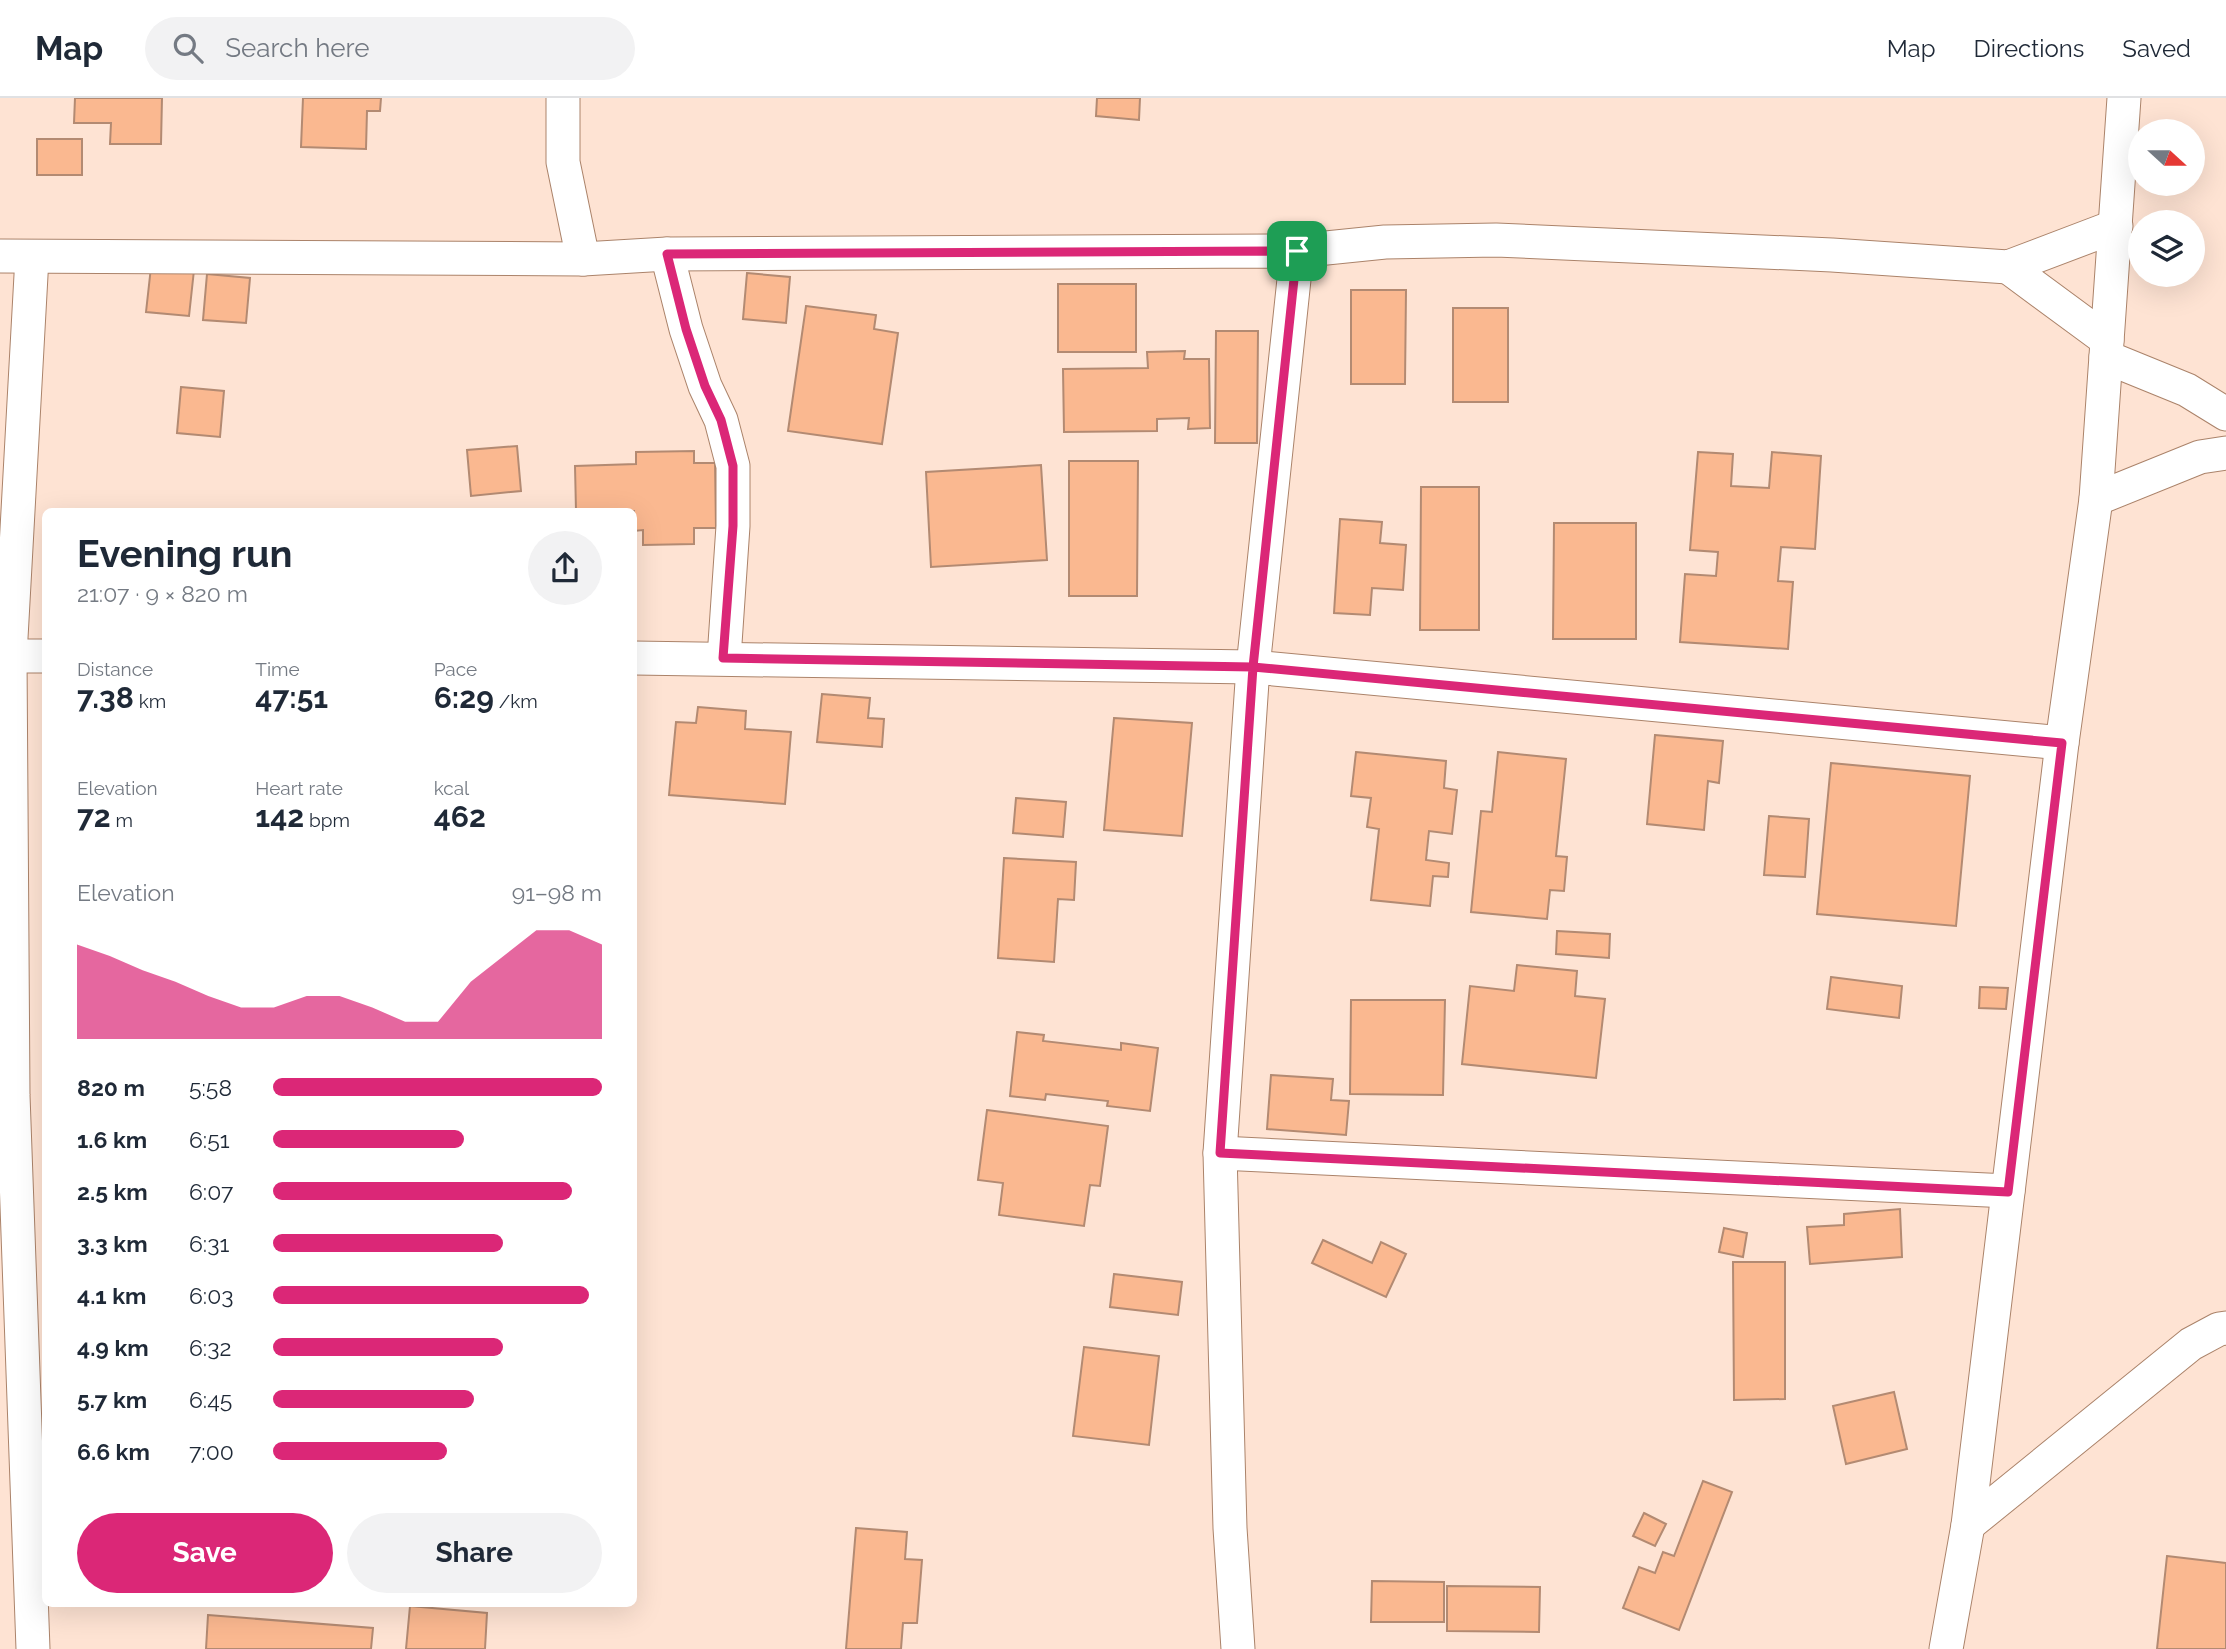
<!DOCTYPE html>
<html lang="en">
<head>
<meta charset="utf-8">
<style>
	body { margin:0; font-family:Raleway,sans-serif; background:#f2f2f3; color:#1f2937; height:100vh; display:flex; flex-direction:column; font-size:26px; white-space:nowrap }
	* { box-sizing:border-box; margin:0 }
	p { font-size:23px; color:#747a83 }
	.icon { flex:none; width:38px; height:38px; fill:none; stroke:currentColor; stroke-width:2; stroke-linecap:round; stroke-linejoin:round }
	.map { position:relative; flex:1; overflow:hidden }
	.drawer { position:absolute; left:42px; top:410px; width:595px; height:1099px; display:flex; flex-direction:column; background:#fff; border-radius:10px; box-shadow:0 7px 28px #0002 }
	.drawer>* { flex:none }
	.needle { width:46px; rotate:111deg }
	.buttons { position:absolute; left:2128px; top:21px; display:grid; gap:14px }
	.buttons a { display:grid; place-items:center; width:77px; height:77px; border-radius:50%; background:#fff; box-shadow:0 7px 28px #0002; font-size:35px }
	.pin { position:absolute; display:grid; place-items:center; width:60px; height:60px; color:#fff; margin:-30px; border-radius:14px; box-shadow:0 4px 10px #0006 }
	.round { display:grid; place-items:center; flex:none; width:74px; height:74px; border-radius:37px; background:#f2f2f3 }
	.head { display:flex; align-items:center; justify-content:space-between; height:119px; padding:0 35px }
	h1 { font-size:38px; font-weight:700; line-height:52px }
	.metrics { display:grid; grid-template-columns:repeat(3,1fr); gap:10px; height:119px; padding:7px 35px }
	.metrics div { display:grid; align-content:center }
	.metrics b { font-size:30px; font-weight:700 }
	.metrics small { font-size:19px; font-weight:400 }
	.metrics p { font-size:19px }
	.chart { height:196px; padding:14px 35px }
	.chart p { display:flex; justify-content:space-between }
	.chart svg { width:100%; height:126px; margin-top:7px; fill:#db2777; opacity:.7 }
	.cta { display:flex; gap:14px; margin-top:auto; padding:14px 35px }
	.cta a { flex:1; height:80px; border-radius:42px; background:#db2777; color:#fff; font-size:28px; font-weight:700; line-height:80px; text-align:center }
	.cta a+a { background:#f2f2f3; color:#1f2937 }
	ul { padding:0 35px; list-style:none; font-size:23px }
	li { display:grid; grid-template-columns:112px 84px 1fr; align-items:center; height:52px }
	li i { height:18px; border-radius:9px; background:#db2777 }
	header { display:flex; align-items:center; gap:42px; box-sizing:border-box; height:98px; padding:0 35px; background:#fff; border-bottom:2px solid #e0e1e3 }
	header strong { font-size:33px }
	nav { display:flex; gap:38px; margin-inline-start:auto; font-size:24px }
	.search { width:490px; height:63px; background:#f2f2f3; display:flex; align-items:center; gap:18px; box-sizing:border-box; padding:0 24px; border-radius:38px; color:#747a83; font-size:26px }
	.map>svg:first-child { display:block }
</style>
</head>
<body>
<header>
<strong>Map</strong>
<div class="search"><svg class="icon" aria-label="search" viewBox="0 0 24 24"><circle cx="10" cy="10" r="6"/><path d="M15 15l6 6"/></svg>Search here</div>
<nav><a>Map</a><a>Directions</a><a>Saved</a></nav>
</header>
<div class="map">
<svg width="2226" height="1551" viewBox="0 0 2226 1551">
	<rect width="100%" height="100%" fill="#fee3d3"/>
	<g fill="#fab890" stroke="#b38a72" stroke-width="2">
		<path d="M 75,0 L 162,0 L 161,46 L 110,46 L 111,25 L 74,25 Z"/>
		<path d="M 303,0 L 381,0 L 380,13 L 367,13 L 366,51 L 301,49 Z"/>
		<path d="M 1097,0 L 1140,0 L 1139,22 L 1096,18 Z"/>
		<rect x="37" y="41" width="45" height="36"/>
		<path d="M 151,169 L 194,172 L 189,218 L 146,214 Z"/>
		<path d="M 747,175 L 790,179 L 786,225 L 743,221 Z"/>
		<path d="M 207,176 L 250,180 L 246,225 L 203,222 Z"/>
		<rect x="1058" y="186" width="78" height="68"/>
		<path d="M 1351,192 L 1406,192 L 1405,286 L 1351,286 Z"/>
		<path d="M 806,208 L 876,217 L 874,231 L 898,235 L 882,346 L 788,333 Z"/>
		<rect x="1453" y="210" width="55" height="94"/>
		<path d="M 1216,233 L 1258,233 L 1257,345 L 1215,345 Z"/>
		<path d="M 1185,253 L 1184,261 L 1209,261 L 1210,330 L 1188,331 L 1189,320 L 1157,321 L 1157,333 L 1064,334 L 1063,271 L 1148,270 L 1147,254 Z"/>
		<path d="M 181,289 L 224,293 L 220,339 L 177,335 Z"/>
		<path d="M 517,348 L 521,393 L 471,398 L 467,352 Z"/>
		<path d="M 694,353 L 694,365 L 715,365 L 716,430 L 694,430 L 694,446 L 643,447 L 643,432 L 634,433 L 634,413 L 576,413 L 575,368 L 636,366 L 636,354 Z"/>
		<path d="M 1698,354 L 1733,356 L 1731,388 L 1769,390 L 1772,354 L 1821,358 L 1815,451 L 1781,449 L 1778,483 L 1793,484 L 1788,551 L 1680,544 L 1685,476 L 1716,478 L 1718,454 L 1690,452 Z"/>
		<path d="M 1069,363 L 1138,363 L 1137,498 L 1069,498 Z"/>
		<path d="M 1041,367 L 1047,462 L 931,469 L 926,374 Z"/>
		<path d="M 1421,389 L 1479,389 L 1479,532 L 1420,532 Z"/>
		<path d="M 1340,421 L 1382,424 L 1380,445 L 1406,447 L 1403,492 L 1372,490 L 1370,517 L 1334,515 Z"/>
		<path d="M 1554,425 L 1636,425 L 1636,541 L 1553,541 Z"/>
		<path d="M 822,596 L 870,600 L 868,620 L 884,621 L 882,649 L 817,644 Z"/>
		<path d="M 698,609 L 746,613 L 745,631 L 791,634 L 785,706 L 669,697 L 676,624 L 696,625 Z"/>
		<path d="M 1114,620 L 1192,625 L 1182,738 L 1104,732 Z"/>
		<path d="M 1655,637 L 1723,643 L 1719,685 L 1708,683 L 1704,732 L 1647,726 Z"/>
		<path d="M 1356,654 L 1446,663 L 1444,690 L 1457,692 L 1452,736 L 1429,733 L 1426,762 L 1449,765 L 1448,779 L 1433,778 L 1430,808 L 1371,802 L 1379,731 L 1367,729 L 1371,700 L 1351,698 Z"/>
		<path d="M 1498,654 L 1566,661 L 1556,758 L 1567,759 L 1564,793 L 1550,792 L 1547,821 L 1471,814 L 1481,713 L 1492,714 Z"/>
		<path d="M 1831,665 L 1970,678 L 1956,828 L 1817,816 Z"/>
		<path d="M 1016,700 L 1066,704 L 1063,739 L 1013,735 Z"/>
		<path d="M 1769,718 L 1809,721 L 1805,779 L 1764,777 Z"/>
		<path d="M 1004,760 L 1076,764 L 1074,802 L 1058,801 L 1054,864 L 998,860 Z"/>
		<path d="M 1557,833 L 1610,836 L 1609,860 L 1556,856 Z"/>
		<path d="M 1517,867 L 1577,873 L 1575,898 L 1605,901 L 1596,980 L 1462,966 L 1470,888 L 1514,893 Z"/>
		<path d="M 1831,879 L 1902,888 L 1899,920 L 1827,911 Z"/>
		<path d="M 1980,889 L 2008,890 L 2006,911 L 1979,910 Z"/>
		<path d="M 1351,902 L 1445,902 L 1443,997 L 1350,996 Z"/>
		<path d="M 1017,934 L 1044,937 L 1043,943 L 1121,952 L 1121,945 L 1158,950 L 1150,1013 L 1107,1008 L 1108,1003 L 1046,996 L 1045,1002 L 1010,998 Z"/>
		<path d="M 1271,977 L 1333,981 L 1331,1002 L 1349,1003 L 1346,1037 L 1267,1031 Z"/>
		<path d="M 987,1012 L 1108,1028 L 1100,1088 L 1090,1087 L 1084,1128 L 999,1117 L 1003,1085 L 978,1082 Z"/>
		<path d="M 1900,1111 L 1902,1159 L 1810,1166 L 1807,1129 L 1844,1127 L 1844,1116 Z"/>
		<path d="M 1724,1130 L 1747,1135 L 1743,1159 L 1719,1154 Z"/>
		<path d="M 1323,1142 L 1372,1165 L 1381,1144 L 1406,1156 L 1386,1199 L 1312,1165 Z"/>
		<path d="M 1733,1164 L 1785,1164 L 1785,1301 L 1734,1302 Z"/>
		<path d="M 1114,1176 L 1182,1184 L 1178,1217 L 1110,1209 Z"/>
		<path d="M 1084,1249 L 1159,1258 L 1149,1347 L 1073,1338 Z"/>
		<path d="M 1894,1294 L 1907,1351 L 1846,1366 L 1833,1308 Z"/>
		<path d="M 1703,1383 L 1732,1394 L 1679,1532 L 1623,1510 L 1639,1469 L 1655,1475 L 1663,1454 L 1674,1458 Z"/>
		<path d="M 1644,1415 L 1666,1426 L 1655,1448 L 1633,1438 Z"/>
		<path d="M 856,1430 L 907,1434 L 905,1461 L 922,1462 L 917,1525 L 903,1525 L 901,1551 L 846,1551 Z"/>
		<path d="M 2167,1458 L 2226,1465 L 2226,1551 L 2157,1551 Z"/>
		<path d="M 1372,1483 L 1444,1484 L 1444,1524 L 1371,1524 Z"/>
		<path d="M 1447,1488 L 1540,1489 L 1539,1534 L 1447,1533 Z"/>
		<path d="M 410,1508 L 487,1515 L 485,1551 L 406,1551 Z"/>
		<path d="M 208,1517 L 373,1530 L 371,1551 L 206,1551 Z"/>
	</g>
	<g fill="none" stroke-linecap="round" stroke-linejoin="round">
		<g stroke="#ab836a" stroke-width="35">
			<g id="street">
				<path d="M 563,0 L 563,64 L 583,161"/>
				<path d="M 1297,153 L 1385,144 L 1496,142 L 1832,157 L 2008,169 L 2116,128"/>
				<path d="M 667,156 L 686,231 L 705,288 L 721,322 L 733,368 L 733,428 L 724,560"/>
				<path d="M 0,158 L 583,161 L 667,156 L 1297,153 L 1253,569 L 1220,1055 L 1230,1430 L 1238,1551"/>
				<path d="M 32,159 L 10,558 L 13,997 L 33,1551"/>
				<path d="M 2008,169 L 2107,242"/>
				<path d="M 2106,259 L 2187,292 L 2226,316"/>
				<path d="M 2096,401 L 2200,359 L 2226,355"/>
				<path d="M 10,558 L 46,558"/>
				<path d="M 634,560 L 1253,569 L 2062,645"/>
				<path d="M 1220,1055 L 2008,1093"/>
				<path d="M 1968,1427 L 2191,1246 L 2219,1231 L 2226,1230"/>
				<path d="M 1946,1551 L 1968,1427 L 2062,645 L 2096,401 L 2124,0"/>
			</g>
		</g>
		<use href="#street" stroke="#fff" stroke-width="33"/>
	</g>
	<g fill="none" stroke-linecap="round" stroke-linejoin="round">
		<g stroke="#fff" stroke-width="14">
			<path id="route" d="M 1297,153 L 1253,569 L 1220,1055 L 2008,1094 L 2062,645 L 1253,569 L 723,560 L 733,428 L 733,368 L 721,322 L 705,288 L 686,231 L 667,156 L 1297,153"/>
		</g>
		<use href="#route" stroke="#db2777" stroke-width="9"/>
	</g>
</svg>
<div class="buttons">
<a><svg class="needle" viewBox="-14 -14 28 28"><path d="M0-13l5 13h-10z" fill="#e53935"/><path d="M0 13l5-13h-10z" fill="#747a83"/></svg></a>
<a><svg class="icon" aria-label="layers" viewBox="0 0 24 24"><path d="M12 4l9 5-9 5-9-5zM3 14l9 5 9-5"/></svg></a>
</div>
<div class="pin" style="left:1297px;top:153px;background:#1e9e55"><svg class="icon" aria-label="arrive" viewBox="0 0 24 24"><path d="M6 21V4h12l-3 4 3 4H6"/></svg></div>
<section class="drawer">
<div class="head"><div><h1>Evening run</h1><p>21:07 · 9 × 820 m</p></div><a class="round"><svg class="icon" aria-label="share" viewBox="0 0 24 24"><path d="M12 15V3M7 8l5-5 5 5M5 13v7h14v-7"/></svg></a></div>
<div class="metrics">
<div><p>Distance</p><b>7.38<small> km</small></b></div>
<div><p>Time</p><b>47:51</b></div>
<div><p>Pace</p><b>6:29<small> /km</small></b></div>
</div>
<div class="metrics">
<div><p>Elevation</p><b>72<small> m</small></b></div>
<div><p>Heart rate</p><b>142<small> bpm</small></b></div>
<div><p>kcal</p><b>462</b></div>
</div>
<div class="chart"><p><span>Elevation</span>91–98 m</p>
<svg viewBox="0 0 160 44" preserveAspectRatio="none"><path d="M0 44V11L10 15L20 20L30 24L40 29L50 33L60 33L70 29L80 29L90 33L100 38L110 38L120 24L130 15L140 6L150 6L160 11V44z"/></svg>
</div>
<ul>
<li><b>820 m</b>5:58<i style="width:100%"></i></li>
<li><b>1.6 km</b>6:51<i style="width:58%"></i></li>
<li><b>2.5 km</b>6:07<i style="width:91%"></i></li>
<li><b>3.3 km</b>6:31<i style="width:70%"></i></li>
<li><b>4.1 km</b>6:03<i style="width:96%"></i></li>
<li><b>4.9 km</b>6:32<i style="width:70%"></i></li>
<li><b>5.7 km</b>6:45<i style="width:61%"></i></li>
<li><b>6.6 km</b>7:00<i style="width:53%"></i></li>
</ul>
<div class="cta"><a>Save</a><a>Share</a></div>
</section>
</div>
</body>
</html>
